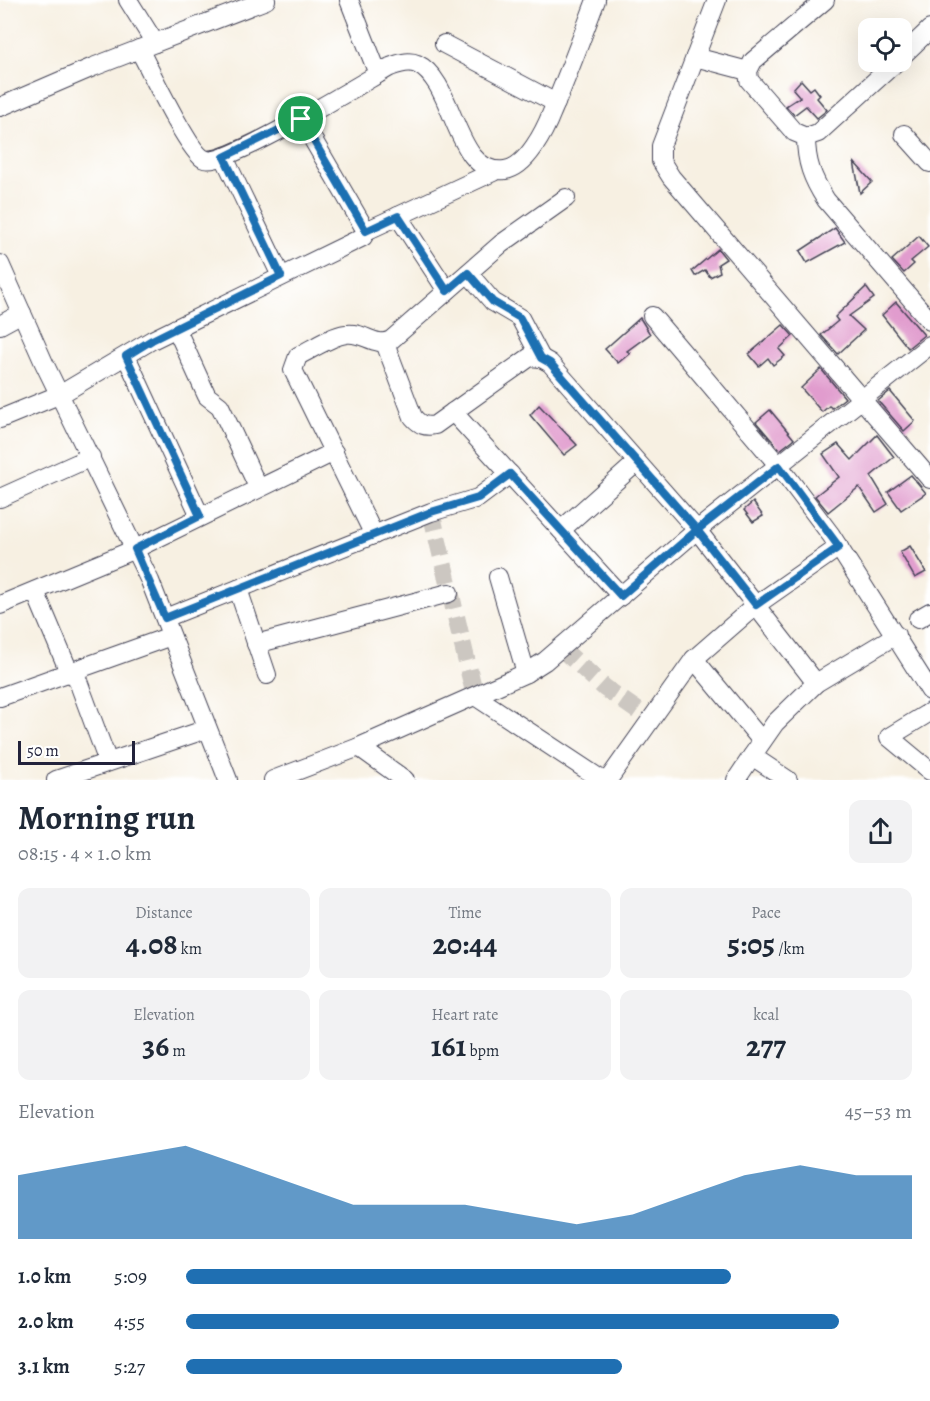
<!DOCTYPE html>
<html lang="en">
<head>
<meta charset="utf-8">
<style>
	body { margin:0; font-family:Alegreya,serif; background:#f2f2f3; color:#1f2937; height:100vh; display:flex; flex-direction:column; font-size:22px; white-space:nowrap }
	* { box-sizing:border-box; margin:0 }
	p { font-size:20px; color:#747a83 }
	.icon { flex:none; width:33px; height:33px; fill:none; stroke:currentColor; stroke-width:2; stroke-linecap:round; stroke-linejoin:round }
	.map { position:relative; height:780px; overflow:hidden }
	.side { display:flex; flex-direction:column; background:#fff; flex:1 }
	.side>* { flex:none }
	.buttons { position:absolute; left:858px; top:18px; display:grid; gap:12px }
	.buttons a { display:grid; place-items:center; width:54px; height:54px; border-radius:12px; background:#fff; box-shadow:0 6px 24px #0002; font-size:30px }
	.scale { position:absolute; left:18px; bottom:15px; width:117px; box-sizing:border-box; padding-left:6px; border:3px solid #22223b; border-top:0; font-size:16px; line-height:21px; white-space:nowrap; color:#22223b; -webkit-text-stroke:4px #fff; paint-order:stroke }
	.pin { position:absolute; display:grid; place-items:center; width:51px; height:51px; color:#fff; margin:-26px; border:3px solid #fff; border-radius:50%; box-shadow:0 2px 6px #0007 }
	.round { display:grid; place-items:center; flex:none; width:63px; height:63px; border-radius:12px; background:#f2f2f3 }
	.overview { display:flex; align-items:center; justify-content:space-between; height:102px; padding:0 18px }
	h1 { font-size:33px; font-weight:700; line-height:45px }
	.stats { display:grid; grid-template-columns:repeat(3,1fr); gap:9px; height:102px; padding:6px 18px }
	.stats div { display:grid; align-content:center; border-radius:12px; background:#f2f2f3; text-align:center }
	.stats b { font-size:30px; font-weight:700 }
	.stats small { font-size:16px; font-weight:400 }
	.stats p { font-size:16px }
	.chart { height:168px; padding:12px 18px }
	.chart p { display:flex; justify-content:space-between }
	.chart svg { width:100%; height:108px; margin-top:6px; fill:#1f6fb2; opacity:.7 }
	ul { padding:0 18px; list-style:none; font-size:20px }
	li { display:grid; grid-template-columns:96px 72px 1fr; align-items:center; height:45px }
	li i { height:15px; border-radius:8px; background:#1f6fb2 }
	.map>svg:first-child { display:block }
</style>
</head>
<body>
<div class="map">
<svg width="930" height="780" viewBox="0 0 930 780">
	<rect width="100%" height="100%" fill="#fff"/>
	<filter id="ink" filterUnits="userSpaceOnUse"><feTurbulence type="fractalNoise" baseFrequency=".0167" numOctaves="2"/><feDisplacementMap in="SourceGraphic" scale="12" xChannelSelector="R" yChannelSelector="G"/><feConvolveMatrix kernelMatrix="1 2 1 2 8 2 1 2 1" color-interpolation-filters="sRGB"/></filter>
	<filter id="wash" filterUnits="userSpaceOnUse"><feTurbulence type="fractalNoise" baseFrequency=".008" numOctaves="4" result="noise"/><feDisplacementMap in="SourceGraphic" scale="24" xChannelSelector="R" yChannelSelector="G"/><feGaussianBlur stdDeviation="1.35" result="paint"/><feColorMatrix in="noise" values="0 0 0 0 0 0 0 0 0 0 0 0 0 0 0 0 0 1.4 0 .05"/><feComposite in="paint" operator="in"/></filter>
	<g filter="url(#wash)">
		<rect width="100%" height="100%" fill="#f7f0e2"/>
		<g id="blocks">
			<g fill="#e19cce">
				<path d="M 801,80 L 810,90 L 814,87 L 820,95 L 817,98 L 827,110 L 817,118 L 806,106 L 794,115 L 786,106 L 800,97 L 793,89 Z"/>
				<path d="M 854,162 L 872,182 L 860,193 Z"/>
				<path d="M 835,228 L 845,242 L 807,263 L 800,251 Z"/>
				<path d="M 919,236 L 928,247 L 911,261 L 914,264 L 904,273 L 892,260 Z"/>
				<path d="M 718,249 L 726,259 L 718,264 L 720,272 L 710,277 L 705,270 L 695,276 L 692,271 Z"/>
				<path d="M 866,287 L 874,298 L 849,316 L 864,330 L 838,354 L 821,335 L 838,321 L 835,317 Z"/>
				<path d="M 896,302 L 924,335 L 908,348 L 882,315 Z"/>
				<path d="M 640,318 L 650,334 L 627,351 L 630,353 L 618,363 L 605,349 Z"/>
				<path d="M 783,325 L 793,336 L 779,349 L 785,356 L 773,365 L 768,358 L 759,366 L 749,354 Z"/>
				<path d="M 821,369 L 845,398 L 832,408 L 829,406 L 822,412 L 801,388 Z"/>
				<path d="M 890,391 L 915,421 L 904,431 L 878,401 Z"/>
				<path d="M 539,405 L 577,445 L 564,455 L 530,415 Z"/>
				<path d="M 770,410 L 794,439 L 780,450 L 756,422 Z"/>
				<path d="M 877,435 L 894,457 L 871,476 L 888,504 L 876,512 L 859,487 L 828,512 L 815,496 L 839,477 L 823,454 L 838,444 L 852,460 Z"/>
				<path d="M 911,475 L 926,493 L 901,510 L 888,492 Z"/>
				<path d="M 753,502 L 763,516 L 753,522 L 744,510 Z"/>
				<path d="M 910,546 L 926,572 L 915,578 L 900,552 Z"/>
			</g>
		</g>
	</g>
	<g filter="url(#ink)">
		<use href="#blocks" fill-opacity="0" stroke="#424154" stroke-width="1.5"/>
		<g fill="none" stroke-linecap="round" stroke-linejoin="round">
			<g stroke="#ccc7c1" stroke-width="18" stroke-dasharray="18 9" stroke-linecap="butt">
				<path d="M 431,512 L 475,696"/>
				<path d="M 561,648 L 605,688 L 651,720"/>
			</g>
			<g stroke="#424154" stroke-width="20">
				<g id="street">
					<path d="M 128,0 L 155,43"/>
					<path d="M 349,0 L 378,74"/>
					<path d="M 717,0 L 661,146 L 661,161 L 671,177 L 930,479"/>
					<path d="M 825,0 L 753,61 L 748,71 L 749,80 L 794,132 L 806,137 L 818,133 L 896,62"/>
					<path d="M 444,44 L 556,103"/>
					<path d="M 139,49 C 149,68 189,152 204,159 C 223,169 365,81 390,67 C 398,64 408,60 417,64 C 456,82 454,177 505,170 C 527,167 545,130 552,112 C 568,75 582,37 596,0"/>
					<path d="M 902,56 L 930,29"/>
					<path d="M 695,57 L 748,71"/>
					<path d="M 0,107 L 93,67 L 266,0"/>
					<path d="M 904,134 L 930,163"/>
					<path d="M 806,137 C 806,162 812,178 826,200 L 930,321"/>
					<path d="M 224,157 L 281,276"/>
					<path d="M 398,216 L 447,291"/>
					<path d="M 366,231 L 493,172"/>
					<path d="M 0,264 L 44,363 L 150,581 L 228,780"/>
					<path d="M 468,273 L 493,302 L 520,318 L 541,358"/>
					<path d="M 652,316 L 779,466 L 831,535 L 930,691"/>
					<path d="M 0,325 L 22,313"/>
					<path d="M 176,328 L 207,396 L 220,406 L 258,487"/>
					<path d="M 385,343 L 413,417 C 420,425 425,427 435,425 L 530,357 L 541,358 L 550,363 L 697,530 L 816,683"/>
					<path d="M 126,356 L 200,516"/>
					<path d="M 453,412 L 621,596"/>
					<path d="M 0,419 L 61,394 L 152,340 L 363,237 L 366,231 L 301,119"/>
					<path d="M 0,498 L 91,457"/>
					<path d="M 561,530 L 636,463"/>
					<path d="M 374,535 L 293,370 L 298,356 C 312,349 331,336 346,334 C 363,331 375,348 391,340 L 501,244 L 566,198"/>
					<path d="M 498,577 L 526,673"/>
					<path d="M 238,589 L 267,675"/>
					<path d="M 35,591 L 70,674"/>
					<path d="M 0,605 L 135,549 L 334,452"/>
					<path d="M 165,618 L 431,512 L 478,498 L 510,474"/>
					<path d="M 918,619 L 930,612"/>
					<path d="M 256,644 L 449,593"/>
					<path d="M 694,659 L 762,741"/>
					<path d="M 75,673 L 108,762"/>
					<path d="M 475,696 L 602,780"/>
					<path d="M 0,697 L 171,636"/>
					<path d="M 930,712 L 889,737 L 930,771"/>
					<path d="M 359,747 L 405,780"/>
					<path d="M 752,756 L 775,723 L 816,683 L 896,635"/>
					<path d="M 56,780 L 207,729"/>
					<path d="M 273,780 L 359,747 L 526,673 L 545,661 L 697,530 L 930,345"/>
					<path d="M 608,780 L 694,659 L 756,605 L 839,547"/>
					<path d="M 736,780 L 752,756 L 788,780"/>
				</g>
			</g>
			<use href="#street" stroke="#fff" stroke-width="18"/>
		</g>
	</g>
	<g fill="none" stroke-linecap="round" stroke-linejoin="round" filter="url(#ink)">
		<g stroke="#fff" stroke-width="12">
			<path id="route" d="M 301,119 L 224,157 L 281,276 L 152,340 L 126,356 L 200,516 L 135,549 L 165,618 L 431,512 L 478,498 L 510,474 L 621,596 L 697,530 L 779,466 L 839,547 L 756,605 L 697,530 L 550,363 L 541,358 L 520,318 L 493,302 L 468,273 L 447,291 L 398,216 L 366,231 L 301,119"/>
		</g>
		<use href="#route" stroke="#1f6fb2" stroke-width="8"/>
	</g>
</svg>
<div class="buttons">
<a><svg class="icon" aria-label="locate" viewBox="0 0 24 24"><circle cx="12" cy="12" r="6"/><path d="M12 2v4M12 18v4M2 12h4M18 12h4"/></svg></a>
</div>
<div class="scale">50 m</div>
<div class="pin" style="left:301px;top:119px;background:#1e9e55"><svg class="icon" aria-label="arrive" viewBox="0 0 24 24"><path d="M6 21V4h12l-3 4 3 4H6"/></svg></div>
</div>
<section class="side">
<div class="overview"><div><h1>Morning run</h1><p>08:15 · 4 × 1.0 km</p></div><a class="round"><svg class="icon" aria-label="share" viewBox="0 0 24 24"><path d="M12 15V3M7 8l5-5 5 5M5 13v7h14v-7"/></svg></a></div>
<div class="stats">
<div><p>Distance</p><b>4.08<small> km</small></b></div>
<div><p>Time</p><b>20:44</b></div>
<div><p>Pace</p><b>5:05<small> /km</small></b></div>
</div>
<div class="stats">
<div><p>Elevation</p><b>36<small> m</small></b></div>
<div><p>Heart rate</p><b>161<small> bpm</small></b></div>
<div><p>kcal</p><b>277</b></div>
</div>
<div class="chart"><p><span>Elevation</span>45–53 m</p>
<svg viewBox="0 0 160 44" preserveAspectRatio="none"><path d="M0 44V18L10 14L20 10L30 6L40 14L50 22L60 30L70 30L80 30L90 34L100 38L110 34L120 26L130 18L140 14L150 18L160 18V44z"/></svg>
</div>
<ul>
<li><b>1.0 km</b>5:09<i style="width:75%"></i></li>
<li><b>2.0 km</b>4:55<i style="width:90%"></i></li>
<li><b>3.1 km</b>5:27<i style="width:60%"></i></li>
</ul>
</section>
</body>
</html>
